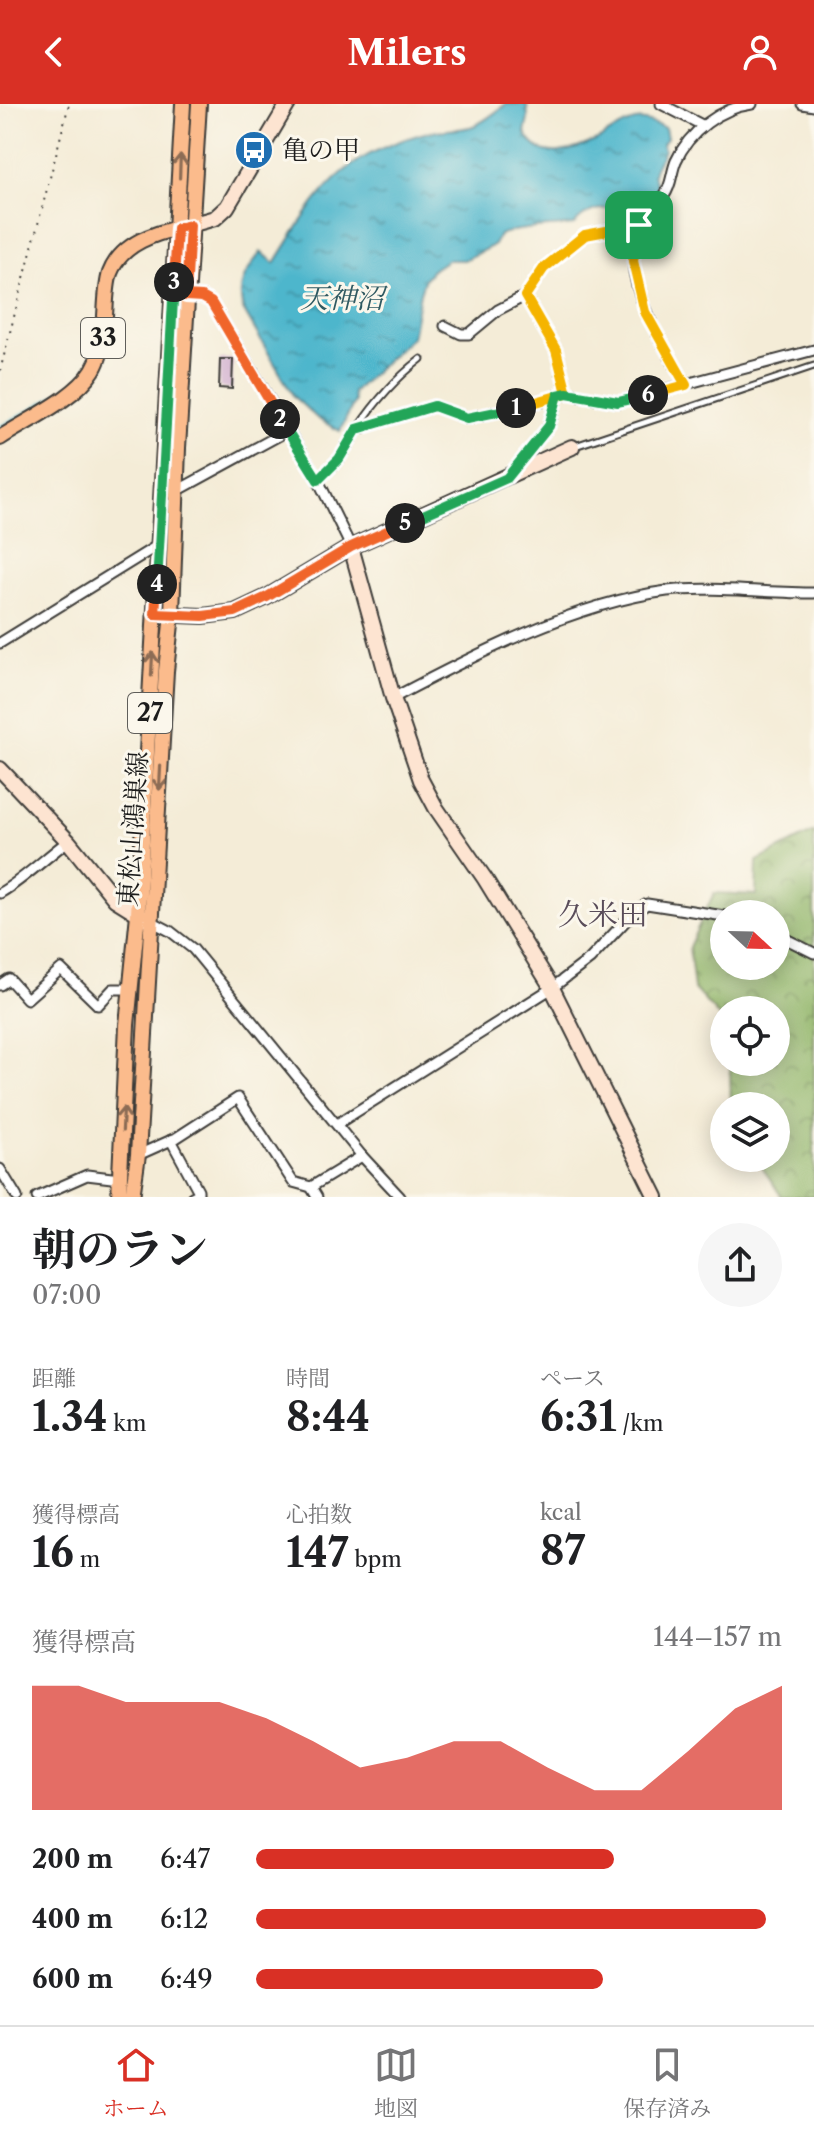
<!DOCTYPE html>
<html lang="ja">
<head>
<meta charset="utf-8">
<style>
	body { margin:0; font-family:"Libre Caslon Text","Noto Serif JP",serif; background:#f6f6f6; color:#202124; height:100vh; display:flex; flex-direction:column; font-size:30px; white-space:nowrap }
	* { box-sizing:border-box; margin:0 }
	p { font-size:26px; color:#757577 }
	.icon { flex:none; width:44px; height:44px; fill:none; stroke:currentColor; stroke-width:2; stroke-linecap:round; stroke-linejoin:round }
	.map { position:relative; height:1093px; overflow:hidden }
	.drawer { display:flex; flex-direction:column; background:#fff; flex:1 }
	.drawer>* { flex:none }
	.needle { width:52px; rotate:112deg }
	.buttons { position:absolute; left:710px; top:796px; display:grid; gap:16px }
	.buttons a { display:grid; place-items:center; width:80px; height:80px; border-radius:50%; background:#fff; box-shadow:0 4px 20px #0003; font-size:40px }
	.pin { position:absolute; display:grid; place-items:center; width:68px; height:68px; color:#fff; margin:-34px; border-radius:16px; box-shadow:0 4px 12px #0006 }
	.km { position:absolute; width:40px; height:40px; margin:-20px; border-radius:50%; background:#222; color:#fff; font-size:22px; line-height:40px; text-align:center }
	.round { display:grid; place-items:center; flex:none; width:84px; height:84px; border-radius:42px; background:#f6f6f6 }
	.headline { display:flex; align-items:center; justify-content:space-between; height:136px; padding:0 32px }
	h1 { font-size:44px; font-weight:700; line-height:60px }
	.metrics { display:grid; grid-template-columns:repeat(3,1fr); gap:12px; height:136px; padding:8px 32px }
	.metrics div { display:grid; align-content:center }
	.metrics b { font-size:40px; font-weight:700 }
	.metrics small { font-size:22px; font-weight:400 }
	.metrics p { font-size:22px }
	.chart { height:224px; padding:16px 32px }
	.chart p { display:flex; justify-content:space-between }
	.chart svg { width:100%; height:144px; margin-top:8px; fill:#d93025; opacity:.7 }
	ul { padding:0 32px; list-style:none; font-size:26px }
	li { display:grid; grid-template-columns:128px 96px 1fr; align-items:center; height:60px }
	li i { height:20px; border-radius:10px; background:#d93025 }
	header { display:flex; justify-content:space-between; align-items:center; height:104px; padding:0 32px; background:#d93025; color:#fff; font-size:36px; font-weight:700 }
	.tabs { display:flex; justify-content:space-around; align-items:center; height:112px; border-top:2px solid #e0e0e0; background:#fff; font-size:22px; color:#757577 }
	.tabs a { display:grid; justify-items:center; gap:4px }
	.tabs .current { color:#d93025 }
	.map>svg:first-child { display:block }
</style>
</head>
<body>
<header><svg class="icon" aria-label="back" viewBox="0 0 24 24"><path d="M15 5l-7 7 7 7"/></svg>Milers<svg class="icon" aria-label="person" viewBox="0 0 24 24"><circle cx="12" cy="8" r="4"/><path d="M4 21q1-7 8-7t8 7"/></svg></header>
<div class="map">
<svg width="814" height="1093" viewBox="0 0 814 1093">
	<defs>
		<pattern id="forest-crowns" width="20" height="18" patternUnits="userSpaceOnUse" patternTransform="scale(2)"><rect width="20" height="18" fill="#92b66a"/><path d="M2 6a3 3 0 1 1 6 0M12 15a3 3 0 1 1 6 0" fill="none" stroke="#769356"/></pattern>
		<pattern id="water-ripples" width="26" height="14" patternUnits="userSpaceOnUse" patternTransform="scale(2)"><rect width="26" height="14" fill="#4eb6cc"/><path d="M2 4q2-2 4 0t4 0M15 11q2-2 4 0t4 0" fill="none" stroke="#4093a5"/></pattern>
	</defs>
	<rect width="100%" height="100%" fill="#fbf7ec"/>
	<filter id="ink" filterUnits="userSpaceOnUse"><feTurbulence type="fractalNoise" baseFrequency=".0125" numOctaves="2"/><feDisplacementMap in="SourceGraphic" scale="16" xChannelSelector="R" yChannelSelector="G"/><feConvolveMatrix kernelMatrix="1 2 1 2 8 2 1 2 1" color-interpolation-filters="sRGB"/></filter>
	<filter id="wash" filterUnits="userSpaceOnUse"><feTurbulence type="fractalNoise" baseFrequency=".006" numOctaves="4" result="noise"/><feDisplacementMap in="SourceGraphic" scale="32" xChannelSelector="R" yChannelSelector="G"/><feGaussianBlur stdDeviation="1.8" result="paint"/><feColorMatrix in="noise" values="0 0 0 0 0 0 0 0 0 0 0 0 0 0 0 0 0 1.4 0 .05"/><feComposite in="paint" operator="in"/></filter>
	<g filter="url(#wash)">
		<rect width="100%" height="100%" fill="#f4ecd7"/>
		<path fill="url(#forest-crowns)" stroke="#576943" stroke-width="2" fill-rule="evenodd" d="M 814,728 L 814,1093 L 782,1093 L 756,1054 L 776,1054 L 776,1002 L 731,1002 L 730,964 L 734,958 L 776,958 L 776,906 L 724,906 L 724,918 L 694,885 L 689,843 L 714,789 L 756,791 L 757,757 ZM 724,810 L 776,810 L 776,862 L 724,862 Z"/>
		<path fill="url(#water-ripples)" stroke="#356974" stroke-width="2" d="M 506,0 L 527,0 L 528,15 L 525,28 C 539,59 570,48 595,37 C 609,31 620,20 635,17 C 646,15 654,20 665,24 L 667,34 L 662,40 L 664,46 C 657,64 646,66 660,86 C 648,110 632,115 607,122 L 615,118 L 617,113 L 615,106 C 600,101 583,109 574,121 C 552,124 518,123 499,131 L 494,141 L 464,156 L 447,156 L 432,166 L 425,174 L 420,189 L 412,233 L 353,288 L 354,298 L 340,327 L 318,315 L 294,293 L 243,205 C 236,181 246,167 261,148 L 275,159 C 319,88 337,55 421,30 C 437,25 454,27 470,23 C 482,20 496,8 506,0 Z"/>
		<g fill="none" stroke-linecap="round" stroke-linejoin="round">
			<path stroke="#4eb6cc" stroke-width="3" d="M 0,323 L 62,288"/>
		</g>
		<g id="blocks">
			<path fill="#cda9cc" d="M 220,255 L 233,255 L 232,285 L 219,284 Z"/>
		</g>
	</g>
	<g filter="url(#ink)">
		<use href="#blocks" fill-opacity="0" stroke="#3c3b38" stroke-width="2"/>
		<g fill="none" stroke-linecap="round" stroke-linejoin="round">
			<g stroke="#3c3b38" stroke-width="9">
				<g id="lane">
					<path d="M 357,325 C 375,298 395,275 421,255"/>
					<path d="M 572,343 L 814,262"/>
				</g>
			</g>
			<g stroke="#3c3b38" stroke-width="13">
				<g id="street">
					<path d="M 661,0 L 702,21"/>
					<path d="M 802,0 L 814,2"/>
					<path d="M 186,192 L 202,193 L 211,198 L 318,376 L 351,443"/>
					<path d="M 445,222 L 461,230 L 469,230 L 498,206 L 525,192 L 556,246 L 567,289"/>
					<path d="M 686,281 C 666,244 635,200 633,157 C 632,122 647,116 664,92 C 672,81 671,69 676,57 C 689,28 720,4 752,0"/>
					<path d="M 512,368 L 549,322 L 558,291"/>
					<path d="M 318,376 L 339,355 L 357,325 L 434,302 L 467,314 L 521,303 L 567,289 L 618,298 L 814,246"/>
					<path d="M 175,388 L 287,327"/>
					<path d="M 0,539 L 160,440"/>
					<path d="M 393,594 C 474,551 575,499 667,487 C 710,482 769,489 814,489"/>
					<path d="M 0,789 C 24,775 45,754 68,737"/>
					<path d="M 151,817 L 170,827 L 193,845 L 362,1052 L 400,1093"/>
					<path d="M 776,830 L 814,849"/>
					<path d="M 0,881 L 9,875 L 27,895 L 61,865 L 98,901 L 113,885 L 131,885"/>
					<path d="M 337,1020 L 552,884 L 590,855 L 633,809 L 647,800 L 724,812"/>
					<path d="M 171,1036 L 198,1086 L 198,1090 L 192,1093"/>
					<path d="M 138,1051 L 176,1034 L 238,994 L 293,1078 L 311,1083"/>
					<path d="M 0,1065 L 17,1093"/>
					<path d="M 37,1093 L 87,1071 L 120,1075"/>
					<path d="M 317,1093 L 311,1083 L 362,1052"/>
				</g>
			</g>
			<g stroke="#3c3b38" stroke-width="18">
				<g id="secondary">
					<path d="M 190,121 L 215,114 L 227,103 L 288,0"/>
					<path d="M 351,443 L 393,594 L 421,676 L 436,704 L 485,775 L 552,884 L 656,1093"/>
					<path d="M 155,510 L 203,512 L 235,508 L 267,493 L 351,443 L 572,343"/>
					<path d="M 0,665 L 68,737 L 115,795 L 147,815"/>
				</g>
			</g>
			<g stroke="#3c3b38" stroke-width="18">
				<g id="primary">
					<path d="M 0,334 C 28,316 76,294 93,266 C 101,253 103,239 104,224 C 106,208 105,185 110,169 C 122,138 156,129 185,122"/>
					<path d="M 119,1093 L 127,921 L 138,810 L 183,0"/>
					<path d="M 132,1093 L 138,1051 L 166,567 L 172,510 L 178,344 L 199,0"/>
				</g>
			</g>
			<g stroke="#3c3b38" stroke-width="2" stroke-dasharray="2 6" stroke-linecap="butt">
				<path d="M 531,183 L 544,164 L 585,131 L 630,123"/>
				<path d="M 0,267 L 69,0"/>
			</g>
			<use href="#lane" stroke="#fff" stroke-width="5"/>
			<use href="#street" stroke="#fff" stroke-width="9"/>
			<use href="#secondary" stroke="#fde4d1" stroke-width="14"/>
			<use href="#primary" stroke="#fbbb8c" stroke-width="14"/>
		</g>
		<defs><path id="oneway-shaft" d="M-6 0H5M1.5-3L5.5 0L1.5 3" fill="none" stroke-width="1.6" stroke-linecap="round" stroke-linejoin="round" transform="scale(2)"/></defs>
		<g stroke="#8c6c54">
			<use href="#oneway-shaft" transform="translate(180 62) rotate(-88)"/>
			<use href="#oneway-shaft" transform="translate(152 560) rotate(-87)"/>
			<use href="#oneway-shaft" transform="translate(160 674) rotate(93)"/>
			<use href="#oneway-shaft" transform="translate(123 1015) rotate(-87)"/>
		</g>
	</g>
	<g fill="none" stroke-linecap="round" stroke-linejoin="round" filter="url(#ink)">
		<g stroke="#fff" stroke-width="16">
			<path id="split-1" d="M 516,304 L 567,289 L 556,246 L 525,192 L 544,164 L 585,131 L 639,121"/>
		</g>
		<g stroke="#fff" stroke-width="16">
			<path id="split-2" d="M 280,315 L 318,376 L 339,355 L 357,325 L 434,302 L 467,314 L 516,304"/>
		</g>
		<g stroke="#fff" stroke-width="16">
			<path id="split-3" d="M 174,178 L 177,124 L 190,121 L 186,192 L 202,193 L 211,198 L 280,315"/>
		</g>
		<g stroke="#fff" stroke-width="16">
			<path id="split-4" d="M 157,480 L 174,178"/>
		</g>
		<g stroke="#fff" stroke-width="16">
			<path id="split-5" d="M 157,480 L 155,510 L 203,512 L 235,508 L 267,493 L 351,443 L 405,419"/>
		</g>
		<g stroke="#fff" stroke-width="16">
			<path id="split-6" d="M 405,419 L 507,374 L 549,322 L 558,291 L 567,289 L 618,298 L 648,291"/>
		</g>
		<g stroke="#fff" stroke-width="16">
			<path id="split-7" d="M 639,121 L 633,157 L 645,208 L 686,281 L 648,291"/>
		</g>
		<use href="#split-1" stroke="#f5b400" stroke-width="10"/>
		<use href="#split-2" stroke="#22a559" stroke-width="10"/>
		<use href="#split-3" stroke="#f0652b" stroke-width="10"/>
		<use href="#split-4" stroke="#22a559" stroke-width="10"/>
		<use href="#split-5" stroke="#f0652b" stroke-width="10"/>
		<use href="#split-6" stroke="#22a559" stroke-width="10"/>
		<use href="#split-7" stroke="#f5b400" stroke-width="10"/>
	</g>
	<defs>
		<g id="bus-disc" transform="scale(2)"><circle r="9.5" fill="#1f6fb2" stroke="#fbf7ec"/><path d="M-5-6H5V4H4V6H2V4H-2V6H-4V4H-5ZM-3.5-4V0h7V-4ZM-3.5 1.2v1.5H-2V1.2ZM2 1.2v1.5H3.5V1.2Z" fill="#fff"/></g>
	</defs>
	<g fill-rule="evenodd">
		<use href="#bus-disc" x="254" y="46"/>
	</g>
	<g text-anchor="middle" stroke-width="6" stroke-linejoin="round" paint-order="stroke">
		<g fill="#fbf7ec" stroke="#5f5e5a" stroke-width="2">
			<rect x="81" y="214" width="44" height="40" rx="6"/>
			<rect x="128" y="589" width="44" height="40" rx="6"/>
		</g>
		<g font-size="24" font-weight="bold" fill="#1c1c1c">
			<text x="103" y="242">33</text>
			<text x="150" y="617">27</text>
		</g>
		<g font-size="26" fill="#1c1c1c" stroke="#fbf7ec" text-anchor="start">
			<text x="282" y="55">亀の甲</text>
		</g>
		<g font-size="26" fill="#1c1c1c" stroke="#fbf7ec">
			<text transform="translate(133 725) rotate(-86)" y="9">東松山鴻巣線</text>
		</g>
		<g font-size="28" font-style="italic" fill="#305a62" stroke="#fbf7ec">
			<text x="342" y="204">天神沼</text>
		</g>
		<g font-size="30" fill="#5a4d5a" stroke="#fbf7ec">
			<text x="603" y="821">久米田</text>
		</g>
	</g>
</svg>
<div class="buttons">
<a><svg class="needle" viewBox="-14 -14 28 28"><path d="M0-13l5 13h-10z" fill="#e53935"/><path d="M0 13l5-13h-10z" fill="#757577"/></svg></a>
<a><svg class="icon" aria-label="locate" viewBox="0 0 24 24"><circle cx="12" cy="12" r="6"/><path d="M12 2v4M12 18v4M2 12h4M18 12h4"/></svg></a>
<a><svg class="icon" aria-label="layers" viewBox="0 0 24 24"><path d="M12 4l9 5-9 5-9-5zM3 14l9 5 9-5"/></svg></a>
</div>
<div class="pin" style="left:639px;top:121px;background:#1e9e55"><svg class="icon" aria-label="arrive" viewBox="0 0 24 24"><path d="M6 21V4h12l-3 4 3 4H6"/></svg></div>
<b class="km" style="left:516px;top:304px">1</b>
<b class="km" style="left:280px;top:315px">2</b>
<b class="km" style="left:174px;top:178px">3</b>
<b class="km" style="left:157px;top:480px">4</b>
<b class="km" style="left:405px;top:419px">5</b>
<b class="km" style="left:648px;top:291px">6</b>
</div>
<section class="drawer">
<div class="headline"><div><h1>朝のラン</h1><p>07:00</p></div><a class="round"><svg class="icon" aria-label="share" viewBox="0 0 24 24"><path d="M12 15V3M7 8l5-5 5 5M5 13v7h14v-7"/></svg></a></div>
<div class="metrics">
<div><p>距離</p><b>1.34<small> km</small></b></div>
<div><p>時間</p><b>8:44</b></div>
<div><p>ペース</p><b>6:31<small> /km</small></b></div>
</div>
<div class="metrics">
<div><p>獲得標高</p><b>16<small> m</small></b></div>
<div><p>心拍数</p><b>147<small> bpm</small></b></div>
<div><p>kcal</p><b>87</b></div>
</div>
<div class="chart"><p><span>獲得標高</span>144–157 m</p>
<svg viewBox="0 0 160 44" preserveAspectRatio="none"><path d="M0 44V6L10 6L20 11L30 11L40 11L50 16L60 23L70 31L80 28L90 23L100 23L110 31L120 38L130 38L140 26L150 13L160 6V44z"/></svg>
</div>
<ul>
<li><b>200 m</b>6:47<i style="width:68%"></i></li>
<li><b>400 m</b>6:12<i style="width:97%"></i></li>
<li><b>600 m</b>6:49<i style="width:66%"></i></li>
</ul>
</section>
<nav class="tabs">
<a class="current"><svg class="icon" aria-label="home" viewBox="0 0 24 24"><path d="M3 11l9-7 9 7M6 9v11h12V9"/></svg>ホーム</a>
<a><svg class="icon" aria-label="map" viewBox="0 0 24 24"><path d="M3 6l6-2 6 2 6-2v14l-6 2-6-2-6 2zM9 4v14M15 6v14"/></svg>地図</a>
<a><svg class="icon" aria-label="saved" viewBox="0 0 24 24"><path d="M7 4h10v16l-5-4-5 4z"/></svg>保存済み</a>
</nav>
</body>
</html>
